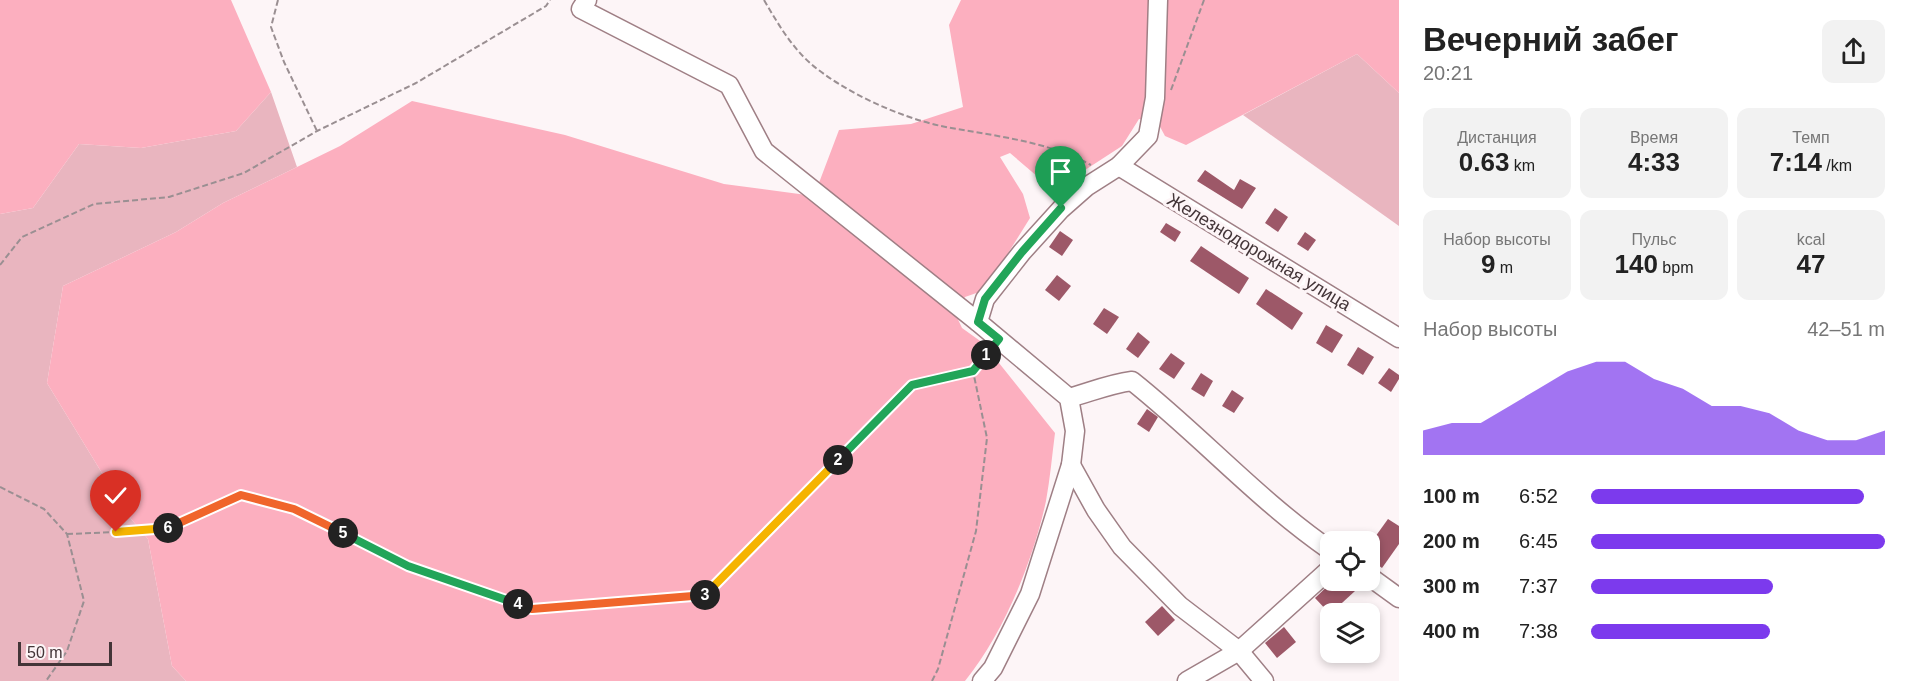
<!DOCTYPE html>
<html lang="ru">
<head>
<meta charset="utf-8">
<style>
	body { margin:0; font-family:Helvetica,sans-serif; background:#f2f2f2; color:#222; height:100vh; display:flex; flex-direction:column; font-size:22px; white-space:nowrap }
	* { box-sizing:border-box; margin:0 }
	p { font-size:20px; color:#767676 }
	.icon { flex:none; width:33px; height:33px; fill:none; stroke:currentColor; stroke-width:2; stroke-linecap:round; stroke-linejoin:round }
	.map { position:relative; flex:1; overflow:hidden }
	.sheet { display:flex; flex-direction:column; background:#fff; width:510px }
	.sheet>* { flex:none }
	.controls { position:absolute; left:1320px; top:531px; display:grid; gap:12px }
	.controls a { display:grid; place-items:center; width:60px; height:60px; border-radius:12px; background:#fff; box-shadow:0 3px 9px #0003; font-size:30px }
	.scale { position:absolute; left:18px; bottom:15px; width:94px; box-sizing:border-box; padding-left:6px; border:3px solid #433538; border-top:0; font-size:16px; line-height:21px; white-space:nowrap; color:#433538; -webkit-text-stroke:4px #fdf5f7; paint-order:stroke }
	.pin { position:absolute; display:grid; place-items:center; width:51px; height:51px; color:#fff; margin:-62px -26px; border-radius:50% 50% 50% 0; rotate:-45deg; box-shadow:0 0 6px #0007 }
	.pin .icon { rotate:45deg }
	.km { position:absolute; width:30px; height:30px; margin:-15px; border-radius:50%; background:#222; color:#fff; font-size:16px; line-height:30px; text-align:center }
	.round { display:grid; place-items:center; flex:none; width:63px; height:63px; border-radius:12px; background:#f2f2f2 }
	.headline { display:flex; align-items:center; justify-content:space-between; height:102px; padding:0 24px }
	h1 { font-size:33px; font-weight:800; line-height:45px }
	.metrics { display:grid; grid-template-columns:repeat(3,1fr); gap:9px; height:102px; padding:6px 24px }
	.metrics div { display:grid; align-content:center; border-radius:12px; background:#f2f2f2; text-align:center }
	.metrics b { font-size:26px; font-weight:800 }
	.metrics small { font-size:16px; font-weight:400 }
	.metrics p { font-size:16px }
	.chart { height:168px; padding:12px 24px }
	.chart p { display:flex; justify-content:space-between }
	.chart svg { width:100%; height:108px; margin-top:6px; fill:#7c3aed; opacity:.7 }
	ul { padding:0 24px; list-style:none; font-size:20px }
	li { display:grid; grid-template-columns:96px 72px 1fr; align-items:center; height:45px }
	li i { height:15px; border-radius:8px; background:#7c3aed }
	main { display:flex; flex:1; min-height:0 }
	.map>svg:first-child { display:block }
</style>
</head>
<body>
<main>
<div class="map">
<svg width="1399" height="681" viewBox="0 0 1399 681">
	<rect width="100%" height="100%" fill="#fdf5f7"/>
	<g fill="#e9b5bf">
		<path d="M 1357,54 L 1399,93 L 1399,226 L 1243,115 Z"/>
		<path d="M 271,92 L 297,167 L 223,203 L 176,232 L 63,286 L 47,383 L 127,514 L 148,539 L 172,666 L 186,681 L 0,681 L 0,214 L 33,208 L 79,144 L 141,148 L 236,131 Z"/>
	</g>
	<g fill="#fcafbf">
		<path d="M 0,0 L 231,0 L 271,92 L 236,131 L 141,148 L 79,144 L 33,208 L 0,214 Z"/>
		<path d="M 961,0 L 1399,0 L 1399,93 L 1357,54 L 1186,145 L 1165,136 L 1158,123 L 1139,119 L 1122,146 L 1065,183 L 1038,177 L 1010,153 L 1000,157 L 1023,194 L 1030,218 L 985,290 L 965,297 L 955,313 L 962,328 L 983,343 L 1055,433 C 1052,456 1050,479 1046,501 C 1033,561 1004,633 965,681 L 186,681 L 172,666 L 148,539 L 127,514 L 47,383 L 63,286 L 176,232 L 223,203 L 340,146 L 412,101 L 565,135 L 724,184 L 814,196 L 839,130 L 911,124 L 963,107 L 949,25 Z"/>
	</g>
	<g fill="#9d5868">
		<path d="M 1205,170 L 1234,190 L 1240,179 L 1256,188 L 1242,209 L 1197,181 Z"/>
		<path d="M 1275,208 L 1288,217 L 1278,232 L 1265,223 Z"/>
		<path d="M 1166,223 L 1181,232 L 1175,242 L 1160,232 Z"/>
		<path d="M 1060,231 L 1073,240 L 1062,256 L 1049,247 Z"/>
		<path d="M 1305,232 L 1316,240 L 1308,251 L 1297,244 Z"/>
		<path d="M 1201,246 L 1249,278 L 1239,294 L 1190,261 Z"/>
		<path d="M 1057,275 L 1071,286 L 1059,301 L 1045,290 Z"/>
		<path d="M 1266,289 L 1303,313 L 1292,330 L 1256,304 Z"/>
		<path d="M 1104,308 L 1119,317 L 1107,334 L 1093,324 Z"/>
		<path d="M 1326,325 L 1343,335 L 1332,353 L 1316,343 Z"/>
		<path d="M 1138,332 L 1150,342 L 1138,358 L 1126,349 Z"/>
		<path d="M 1358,347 L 1374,357 L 1363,375 L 1347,365 Z"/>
		<path d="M 1171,353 L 1185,363 L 1174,379 L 1159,369 Z"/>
		<path d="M 1389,368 L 1399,375 L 1399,379 L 1391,392 L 1378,383 Z"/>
		<path d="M 1201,373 L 1213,381 L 1204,397 L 1191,389 Z"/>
		<path d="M 1232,390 L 1244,398 L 1234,413 L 1222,406 Z"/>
		<path d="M 1147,409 L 1158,417 L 1149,432 L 1137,424 Z"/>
		<path d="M 1388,519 L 1399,526 L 1399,544 L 1382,568 L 1370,559 L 1370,544 Z"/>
		<path d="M 1334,580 L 1345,580 L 1355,591 L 1330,614 L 1315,598 Z"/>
		<path d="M 1162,606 L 1175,620 L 1158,636 L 1145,622 Z"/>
		<path d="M 1284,627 L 1296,642 L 1277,658 L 1265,643 Z"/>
	</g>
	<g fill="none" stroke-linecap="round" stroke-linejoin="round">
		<g stroke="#9f7f85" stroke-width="21">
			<g id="minor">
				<path d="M 587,0 L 581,9 L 729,85 L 764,151 L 978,322 L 1069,398 L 1075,431 L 1071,465 L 1030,594 L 993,668 L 982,681"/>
				<path d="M 1119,166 L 1399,338"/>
				<path d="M 978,322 L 985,299 L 1022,252 L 1061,209 L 1086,187 L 1119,166 L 1148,136 L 1155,98 L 1158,0"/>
				<path d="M 1069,398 C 1091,392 1109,384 1132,381 C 1200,435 1259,501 1330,550"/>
				<path d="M 1071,465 L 1096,510 L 1122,547 L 1180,606 L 1239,651 L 1264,681"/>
				<path d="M 1370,577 L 1399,598"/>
				<path d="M 1187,681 L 1239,651 L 1330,569"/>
			</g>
		</g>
		<g stroke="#9a8f92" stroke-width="2" stroke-dasharray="6 3" stroke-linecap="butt">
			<path d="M 278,0 L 271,27 L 284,62 L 317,131"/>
			<path d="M 764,0 C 777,22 790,45 810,63 C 842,91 899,117 941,126 C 992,136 1045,140 1091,165"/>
			<path d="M 1171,90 L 1204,0"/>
			<path d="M 0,265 L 22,237 L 94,204 L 169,197 L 244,173 L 317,131 L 416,83 L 546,6 L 550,0"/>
			<path d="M 0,487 L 44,509 L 67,534 L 84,601 L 67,651 L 46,681"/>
			<path d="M 67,534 L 165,530 L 241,495 L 294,509 L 408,566 L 532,609 L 706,595 L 912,385 L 973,371 L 990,350"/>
			<path d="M 932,681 L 938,669 L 976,531 L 987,438 L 973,371"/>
		</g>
		<use href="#minor" stroke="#fff" stroke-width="18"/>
	</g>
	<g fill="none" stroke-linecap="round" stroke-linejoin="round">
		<g stroke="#fff" stroke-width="12">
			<path id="split-1" d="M 986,355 L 999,339 L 978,322 L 985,299 L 1022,252 L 1061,208"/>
		</g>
		<g stroke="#fff" stroke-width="12">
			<path id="split-2" d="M 838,460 L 912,385 L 973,371 L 986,355"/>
		</g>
		<g stroke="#fff" stroke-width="12">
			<path id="split-3" d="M 705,595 L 838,460"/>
		</g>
		<g stroke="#fff" stroke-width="12">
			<path id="split-4" d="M 518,604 L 532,609 L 705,595"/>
		</g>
		<g stroke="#fff" stroke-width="12">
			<path id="split-5" d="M 343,533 L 408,566 L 518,604"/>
		</g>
		<g stroke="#fff" stroke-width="12">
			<path id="split-6" d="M 168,528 L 241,495 L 294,509 L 343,533"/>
		</g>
		<g stroke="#fff" stroke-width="12">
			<path id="split-7" d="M 116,532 L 168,528"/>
		</g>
		<use href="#split-1" stroke="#22a559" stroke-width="8"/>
		<use href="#split-2" stroke="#22a559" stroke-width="8"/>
		<use href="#split-3" stroke="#f5b400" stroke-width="8"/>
		<use href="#split-4" stroke="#f0652b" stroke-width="8"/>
		<use href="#split-5" stroke="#22a559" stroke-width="8"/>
		<use href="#split-6" stroke="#f0652b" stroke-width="8"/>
		<use href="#split-7" stroke="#f5b400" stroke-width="8"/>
	</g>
	<g text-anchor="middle" stroke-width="6" stroke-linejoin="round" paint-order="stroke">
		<g font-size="18" fill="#433538" stroke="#fdf5f7">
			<text transform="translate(1259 252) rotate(31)" y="6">Железнодорожная улица</text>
		</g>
	</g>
</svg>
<div class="controls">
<a><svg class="icon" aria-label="locate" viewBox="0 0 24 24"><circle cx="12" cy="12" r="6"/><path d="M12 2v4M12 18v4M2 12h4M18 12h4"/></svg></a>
<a><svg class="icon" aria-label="layers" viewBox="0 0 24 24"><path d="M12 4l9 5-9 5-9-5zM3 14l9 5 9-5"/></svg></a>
</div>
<div class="scale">50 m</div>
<div class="pin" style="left:1061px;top:208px;background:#1e9e55"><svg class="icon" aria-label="arrive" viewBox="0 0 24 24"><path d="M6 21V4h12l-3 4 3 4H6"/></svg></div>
<div class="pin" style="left:116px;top:532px;background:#d93025"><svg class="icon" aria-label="check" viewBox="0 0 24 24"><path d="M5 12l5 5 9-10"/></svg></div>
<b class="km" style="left:986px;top:355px">1</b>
<b class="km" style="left:838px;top:460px">2</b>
<b class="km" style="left:705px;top:595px">3</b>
<b class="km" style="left:518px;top:604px">4</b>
<b class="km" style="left:343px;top:533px">5</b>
<b class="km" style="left:168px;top:528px">6</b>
</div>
<section class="sheet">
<div class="headline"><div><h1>Вечерний забег</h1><p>20:21</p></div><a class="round"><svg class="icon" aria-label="share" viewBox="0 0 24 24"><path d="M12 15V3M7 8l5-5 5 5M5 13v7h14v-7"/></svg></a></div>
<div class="metrics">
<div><p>Дистанция</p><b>0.63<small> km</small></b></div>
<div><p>Время</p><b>4:33</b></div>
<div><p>Темп</p><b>7:14<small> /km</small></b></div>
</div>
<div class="metrics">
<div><p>Набор высоты</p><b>9<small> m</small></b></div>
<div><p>Пульс</p><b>140<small> bpm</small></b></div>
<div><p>kcal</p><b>47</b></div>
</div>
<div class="chart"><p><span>Набор высоты</span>42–51 m</p>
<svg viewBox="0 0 160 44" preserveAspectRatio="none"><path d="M0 44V34L10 31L20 31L30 24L40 17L50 10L60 6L70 6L80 13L90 17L100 24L110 24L120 27L130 34L140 38L150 38L160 34V44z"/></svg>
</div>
<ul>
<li><b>100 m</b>6:52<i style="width:93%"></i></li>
<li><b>200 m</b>6:45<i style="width:100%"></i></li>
<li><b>300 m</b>7:37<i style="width:62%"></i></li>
<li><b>400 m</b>7:38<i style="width:61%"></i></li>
</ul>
</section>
</main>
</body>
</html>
